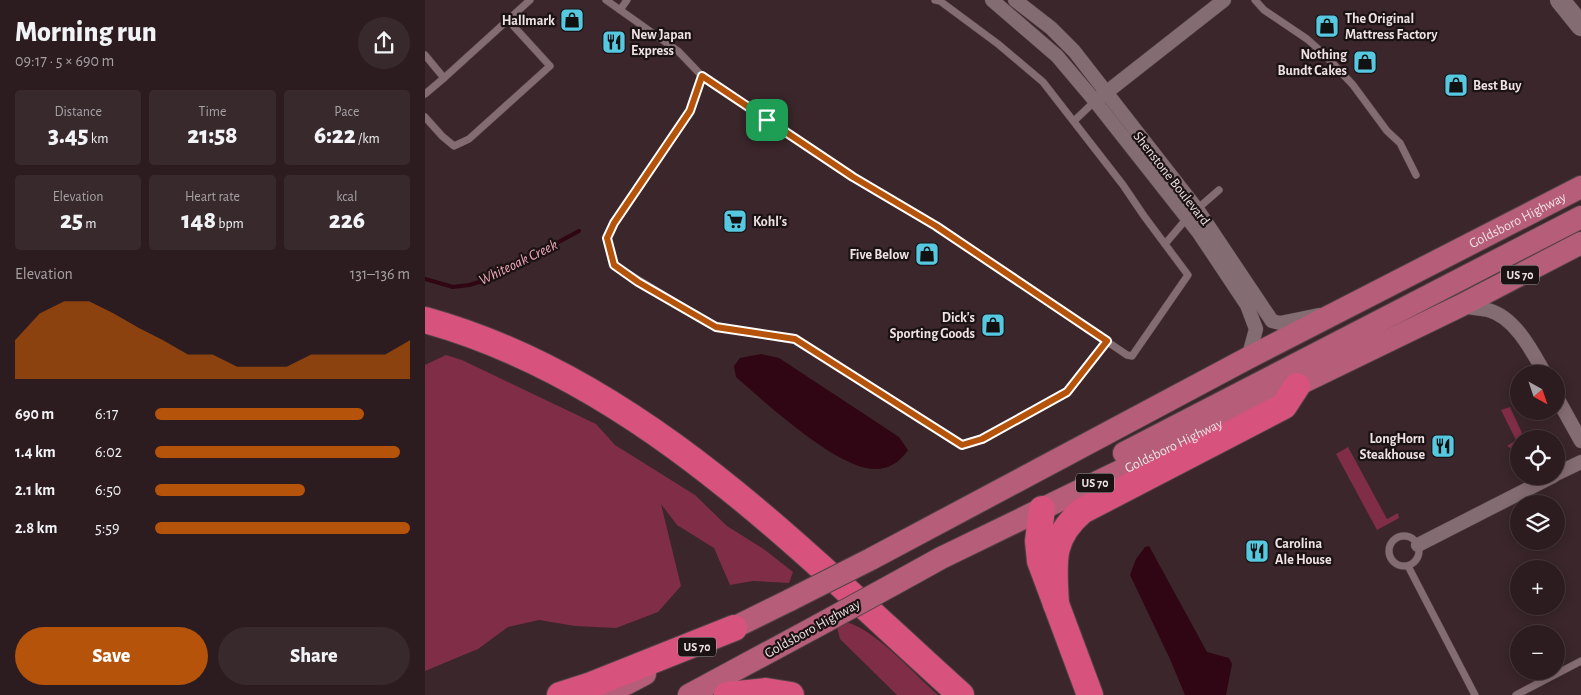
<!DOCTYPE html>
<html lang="en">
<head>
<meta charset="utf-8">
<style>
	body { margin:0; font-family:"Alegreya Sans",sans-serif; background:#38292d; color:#f1f3f6; height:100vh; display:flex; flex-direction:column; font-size:19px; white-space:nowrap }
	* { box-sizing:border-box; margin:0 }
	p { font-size:16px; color:#a6a1a5 }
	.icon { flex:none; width:28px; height:28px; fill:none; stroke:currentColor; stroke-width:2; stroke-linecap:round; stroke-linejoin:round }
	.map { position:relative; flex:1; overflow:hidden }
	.sheet { display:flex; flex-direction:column; background:#2c1c20; width:425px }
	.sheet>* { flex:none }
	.needle { width:32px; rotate:140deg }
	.fabs { position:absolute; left:1085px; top:365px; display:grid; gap:10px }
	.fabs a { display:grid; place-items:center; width:55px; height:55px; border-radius:50%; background:#2c1c20; box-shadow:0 2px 12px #0003,0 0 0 1px #483a3e; font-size:25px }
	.pin { position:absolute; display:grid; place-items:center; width:42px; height:42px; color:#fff; margin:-21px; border-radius:10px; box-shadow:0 2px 8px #0006 }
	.round { display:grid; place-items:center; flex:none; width:52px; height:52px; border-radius:26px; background:#38292d }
	.head { display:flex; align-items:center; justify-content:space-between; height:85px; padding:0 15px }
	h1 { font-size:28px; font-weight:800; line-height:38px }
	.stats { display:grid; grid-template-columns:repeat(3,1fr); gap:8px; height:85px; padding:5px 15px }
	.stats div { display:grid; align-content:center; border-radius:5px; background:#38292d; text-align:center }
	.stats b { font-size:25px; font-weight:800 }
	.stats small { font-size:14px; font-weight:400 }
	.stats p { font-size:14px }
	.chart { height:140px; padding:10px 15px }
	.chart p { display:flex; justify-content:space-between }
	.chart svg { width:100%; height:90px; margin-top:5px; fill:#b45309; opacity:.7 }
	.button { display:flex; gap:10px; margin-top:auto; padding:10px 15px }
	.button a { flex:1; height:58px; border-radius:30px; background:#b45309; color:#fff; font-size:20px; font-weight:800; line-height:58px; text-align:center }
	.button a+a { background:#38292d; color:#f1f3f6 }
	ul { padding:0 15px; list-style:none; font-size:16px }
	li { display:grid; grid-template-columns:80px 60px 1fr; align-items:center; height:38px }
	li i { height:12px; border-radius:6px; background:#b45309 }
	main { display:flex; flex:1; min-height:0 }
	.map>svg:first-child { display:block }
</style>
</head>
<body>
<main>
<section class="sheet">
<div class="head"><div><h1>Morning run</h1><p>09:17 · 5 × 690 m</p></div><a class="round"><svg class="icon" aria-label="share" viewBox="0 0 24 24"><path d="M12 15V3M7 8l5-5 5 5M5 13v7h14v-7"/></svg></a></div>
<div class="stats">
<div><p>Distance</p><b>3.45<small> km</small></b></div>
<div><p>Time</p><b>21:58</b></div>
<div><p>Pace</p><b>6:22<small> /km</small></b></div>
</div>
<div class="stats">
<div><p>Elevation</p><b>25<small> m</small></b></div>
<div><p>Heart rate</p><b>148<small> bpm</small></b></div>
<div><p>kcal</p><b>226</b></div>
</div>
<div class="chart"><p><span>Elevation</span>131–136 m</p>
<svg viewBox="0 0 160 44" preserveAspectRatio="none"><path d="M0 44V25L10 12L20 6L30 6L40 12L50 19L60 25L70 32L80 32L90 38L100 38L110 38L120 32L130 32L140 32L150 32L160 25V44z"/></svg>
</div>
<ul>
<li><b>690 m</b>6:17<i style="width:82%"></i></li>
<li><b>1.4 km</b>6:02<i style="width:96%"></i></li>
<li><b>2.1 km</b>6:50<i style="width:59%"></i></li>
<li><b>2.8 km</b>5:59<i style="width:100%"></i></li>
</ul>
<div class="button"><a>Save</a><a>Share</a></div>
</section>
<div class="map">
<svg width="1156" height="695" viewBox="0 0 1156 695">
	<rect width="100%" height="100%" fill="#3a262b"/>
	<g fill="#802d48">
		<path d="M 21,355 L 37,360 L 171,424 L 190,445 L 270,495 L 302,526 L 340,550 L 368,572 L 364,583 L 328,581 L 305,585 L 289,548 L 252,525 L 236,504 L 256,586 L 233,612 L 191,628 L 150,626 L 114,620 L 83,627 L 53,649 L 0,671 L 0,365 Z"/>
		<path d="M 1085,407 L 1097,433 L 1094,444 L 1087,449 L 1082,446 L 1091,440 L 1076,410 Z"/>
		<path d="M 923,447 L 962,519 L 973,513 L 974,518 L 952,530 L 911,454 Z"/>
		<path d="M 422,622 C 454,633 487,672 513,695 L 472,695 L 415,639 L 412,627 Z"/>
	</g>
	<g fill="#300514">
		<path d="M 336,354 L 354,358 L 474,437 L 483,450 C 474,463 463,470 447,469 C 408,465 341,403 311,377 L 309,366 L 315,358 Z"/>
		<path d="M 724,546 L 782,652 L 804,658 L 807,664 L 801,695 L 760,695 L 745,659 L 705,575 L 711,559 L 720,547 Z"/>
	</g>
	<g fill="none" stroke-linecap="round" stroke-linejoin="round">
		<path stroke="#300514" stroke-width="4" d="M 0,279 L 28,287 L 44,285 L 65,279 L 154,231"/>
		<g stroke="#524245" stroke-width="8">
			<g id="service">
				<path d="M 181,0 L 253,51 L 277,76 L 448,190 L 511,226 L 702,355 L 707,356 L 763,275 L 719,216 L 698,185 L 618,82 L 573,44 L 515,1 L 510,0"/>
				<path d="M 830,0 L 839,10 L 882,39 L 900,55 L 928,85 L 962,131 L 975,143 L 991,175"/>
				<path d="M 195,10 L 202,0"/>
				<path d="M 0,55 L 19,78 L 105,0"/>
				<path d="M 277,76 L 265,111 L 189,223 L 182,238 L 189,265 L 291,327 L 369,339 L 537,445 L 557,439 L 641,392 L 682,341"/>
				<path d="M 0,94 L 19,78"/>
				<path d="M 0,117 L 17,136 L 29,146 L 44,139 L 125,66 L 83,20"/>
				<path d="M 649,121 L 670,101"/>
				<path d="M 771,210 L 794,190"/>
				<path d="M 740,244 L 763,217"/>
				<circle cx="979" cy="551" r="15"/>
				<path d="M 983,566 L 1050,695"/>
				<path d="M 1091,695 L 1156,661"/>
			</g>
		</g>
		<g stroke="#524245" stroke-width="15">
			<g id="minor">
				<path d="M 567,0 L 632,56 L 670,101 L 774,233 L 822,305 L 831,329 L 823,358"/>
				<path d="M 590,0 L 626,28 L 649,51 L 772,209 L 847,321 L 855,323 L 894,315"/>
				<path d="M 673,99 L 799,0"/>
				<path d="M 1035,306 C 1044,308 1054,308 1063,310 C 1090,317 1107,351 1120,374"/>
				<path d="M 1131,396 L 1156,441"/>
				<path d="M 1131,474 L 1156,462"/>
				<path d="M 993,545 L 1128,476"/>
			</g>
		</g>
		<g stroke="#524245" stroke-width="21">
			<path id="secondary" d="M 1135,0 L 1156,26"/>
		</g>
		<g stroke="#524245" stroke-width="24">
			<g id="primary">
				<path d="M 699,453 L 1156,217"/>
				<path id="s1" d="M 446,559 L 823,358 L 1156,187"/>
				<path id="s2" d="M 469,584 L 516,558 L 1035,306 L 1156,243"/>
				<path d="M 294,635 L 365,600"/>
				<path d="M 180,695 L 220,674"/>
				<path d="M 264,695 L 394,625"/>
			</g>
		</g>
		<g stroke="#524245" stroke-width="28">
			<g id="motorway">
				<path d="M 0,320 C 214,379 376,551 536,695"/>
				<path d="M 617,509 L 613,541 L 615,561 L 665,695"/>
				<path d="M 631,604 C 629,564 624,539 657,511 L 859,406 L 872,386"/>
				<path d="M 135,695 L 166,685 L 309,628"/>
				<path d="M 302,695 L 341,691 L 366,695"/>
			</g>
		</g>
		<use href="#service" stroke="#846d72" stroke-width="7"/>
		<use href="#minor" stroke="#846d72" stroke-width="14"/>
		<use href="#secondary" stroke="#846d72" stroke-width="20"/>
		<use href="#primary" stroke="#b65d79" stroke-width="22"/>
		<use href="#motorway" stroke="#d7537e" stroke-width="26"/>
		<g stroke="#524245" stroke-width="24" stroke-linecap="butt">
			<g id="primary-bridge">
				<path d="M 365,600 L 446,559"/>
				<path d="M 394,625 L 469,584"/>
			</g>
		</g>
		<use href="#primary-bridge" stroke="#b65d79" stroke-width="22"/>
	</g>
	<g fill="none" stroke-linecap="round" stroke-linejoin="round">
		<g stroke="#fff" stroke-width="10">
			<path id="route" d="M 277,76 L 428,177 L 511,226 L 682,341 L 642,392 L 557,439 L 537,445 L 370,339 L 291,327 L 213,282 L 189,265 L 182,238 L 189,223 L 265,111 Z"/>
		</g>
		<use href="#route" stroke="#b45309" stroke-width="6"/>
	</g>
	<defs>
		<g id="shop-square" transform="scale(1.25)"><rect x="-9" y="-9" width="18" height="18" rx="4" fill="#56c9e1" stroke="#1b1214"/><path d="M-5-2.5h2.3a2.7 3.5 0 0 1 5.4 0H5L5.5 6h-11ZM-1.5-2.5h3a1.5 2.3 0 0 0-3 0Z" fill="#111"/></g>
		<g id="restaurant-square" transform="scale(1.25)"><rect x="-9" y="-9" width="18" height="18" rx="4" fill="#56c9e1" stroke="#1b1214"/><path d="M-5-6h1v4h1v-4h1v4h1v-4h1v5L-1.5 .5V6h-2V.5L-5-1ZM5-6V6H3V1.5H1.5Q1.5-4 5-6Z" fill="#111"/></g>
		<g id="supermarket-square" transform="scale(1.25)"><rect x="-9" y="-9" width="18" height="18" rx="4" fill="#56c9e1" stroke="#1b1214"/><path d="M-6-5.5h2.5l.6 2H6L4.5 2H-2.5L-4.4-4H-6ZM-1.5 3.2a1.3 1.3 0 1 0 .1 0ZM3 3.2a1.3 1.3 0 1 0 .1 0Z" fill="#111"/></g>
	</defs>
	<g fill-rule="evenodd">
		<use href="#shop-square" x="147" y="20"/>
		<use href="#shop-square" x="902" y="26"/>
		<use href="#restaurant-square" x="189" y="42"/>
		<use href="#shop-square" x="940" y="62"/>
		<use href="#shop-square" x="1031" y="85"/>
		<use href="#supermarket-square" x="310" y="221"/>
		<use href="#shop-square" x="502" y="254"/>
		<use href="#shop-square" x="568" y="325"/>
		<use href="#restaurant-square" x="1018" y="446"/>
		<use href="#restaurant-square" x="832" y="551"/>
	</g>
	<g text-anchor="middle" stroke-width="4.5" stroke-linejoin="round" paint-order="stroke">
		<g fill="#1b1214" stroke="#afa4a6" stroke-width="1">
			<rect x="1076" y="265.5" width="38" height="19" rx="4"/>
			<rect x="651" y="473.5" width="38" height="19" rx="4"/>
			<rect x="253" y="637.5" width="38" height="19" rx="4"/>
		</g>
		<g font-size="12" font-weight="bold" fill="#efe2e4">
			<text x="1095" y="279">US 70</text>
			<text x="670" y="487">US 70</text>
			<text x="272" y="651">US 70</text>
		</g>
		<g font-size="14" font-weight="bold" fill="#efe2e4" stroke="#1b1214" text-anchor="start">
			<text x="920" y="23">The Original<tspan x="920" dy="16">Mattress Factory</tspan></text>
			<text x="130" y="25" text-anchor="end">Hallmark</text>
			<text x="206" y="39">New Japan<tspan x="206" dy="16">Express</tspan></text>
			<text x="922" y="59" text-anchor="end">Nothing<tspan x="922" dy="16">Bundt Cakes</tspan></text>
			<text x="1048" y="90">Best Buy</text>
			<text x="328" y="226">Kohl's</text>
			<text x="484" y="259" text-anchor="end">Five Below</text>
			<text x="550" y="322" text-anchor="end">Dick's<tspan x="550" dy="16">Sporting Goods</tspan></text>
			<text x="1000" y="443" text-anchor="end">LongHorn<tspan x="1000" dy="16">Steakhouse</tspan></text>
			<text x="850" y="548">Carolina<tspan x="850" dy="16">Ale House</tspan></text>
		</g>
		<g font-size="14" fill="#efe2e4" stroke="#1b1214">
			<text transform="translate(747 178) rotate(52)" y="5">Shenstone Boulevard</text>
			<text dy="5" stroke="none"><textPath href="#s1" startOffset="730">Goldsboro Highway</textPath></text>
			<text dy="5" stroke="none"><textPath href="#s2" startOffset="312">Goldsboro Highway</textPath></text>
			<text transform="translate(387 628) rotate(-29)" y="5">Goldsboro Highway</text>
		</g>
		<g font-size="15" font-style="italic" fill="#f4abbc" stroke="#1b1214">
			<text transform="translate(93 262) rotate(-26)" y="5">Whiteoak Creek</text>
		</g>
	</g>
</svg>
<div class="fabs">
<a><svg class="needle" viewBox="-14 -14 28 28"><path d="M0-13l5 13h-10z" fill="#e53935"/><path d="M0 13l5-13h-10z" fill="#a6a1a5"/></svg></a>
<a><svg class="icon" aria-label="locate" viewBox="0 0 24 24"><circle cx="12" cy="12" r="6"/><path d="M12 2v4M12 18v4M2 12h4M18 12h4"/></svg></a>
<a><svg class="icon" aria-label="layers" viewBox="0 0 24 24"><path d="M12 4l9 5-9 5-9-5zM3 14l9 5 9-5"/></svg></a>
<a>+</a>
<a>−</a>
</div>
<div class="pin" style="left:342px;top:120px;background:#1e9e55"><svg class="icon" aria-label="arrive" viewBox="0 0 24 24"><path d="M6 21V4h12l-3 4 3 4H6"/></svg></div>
</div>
</main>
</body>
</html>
